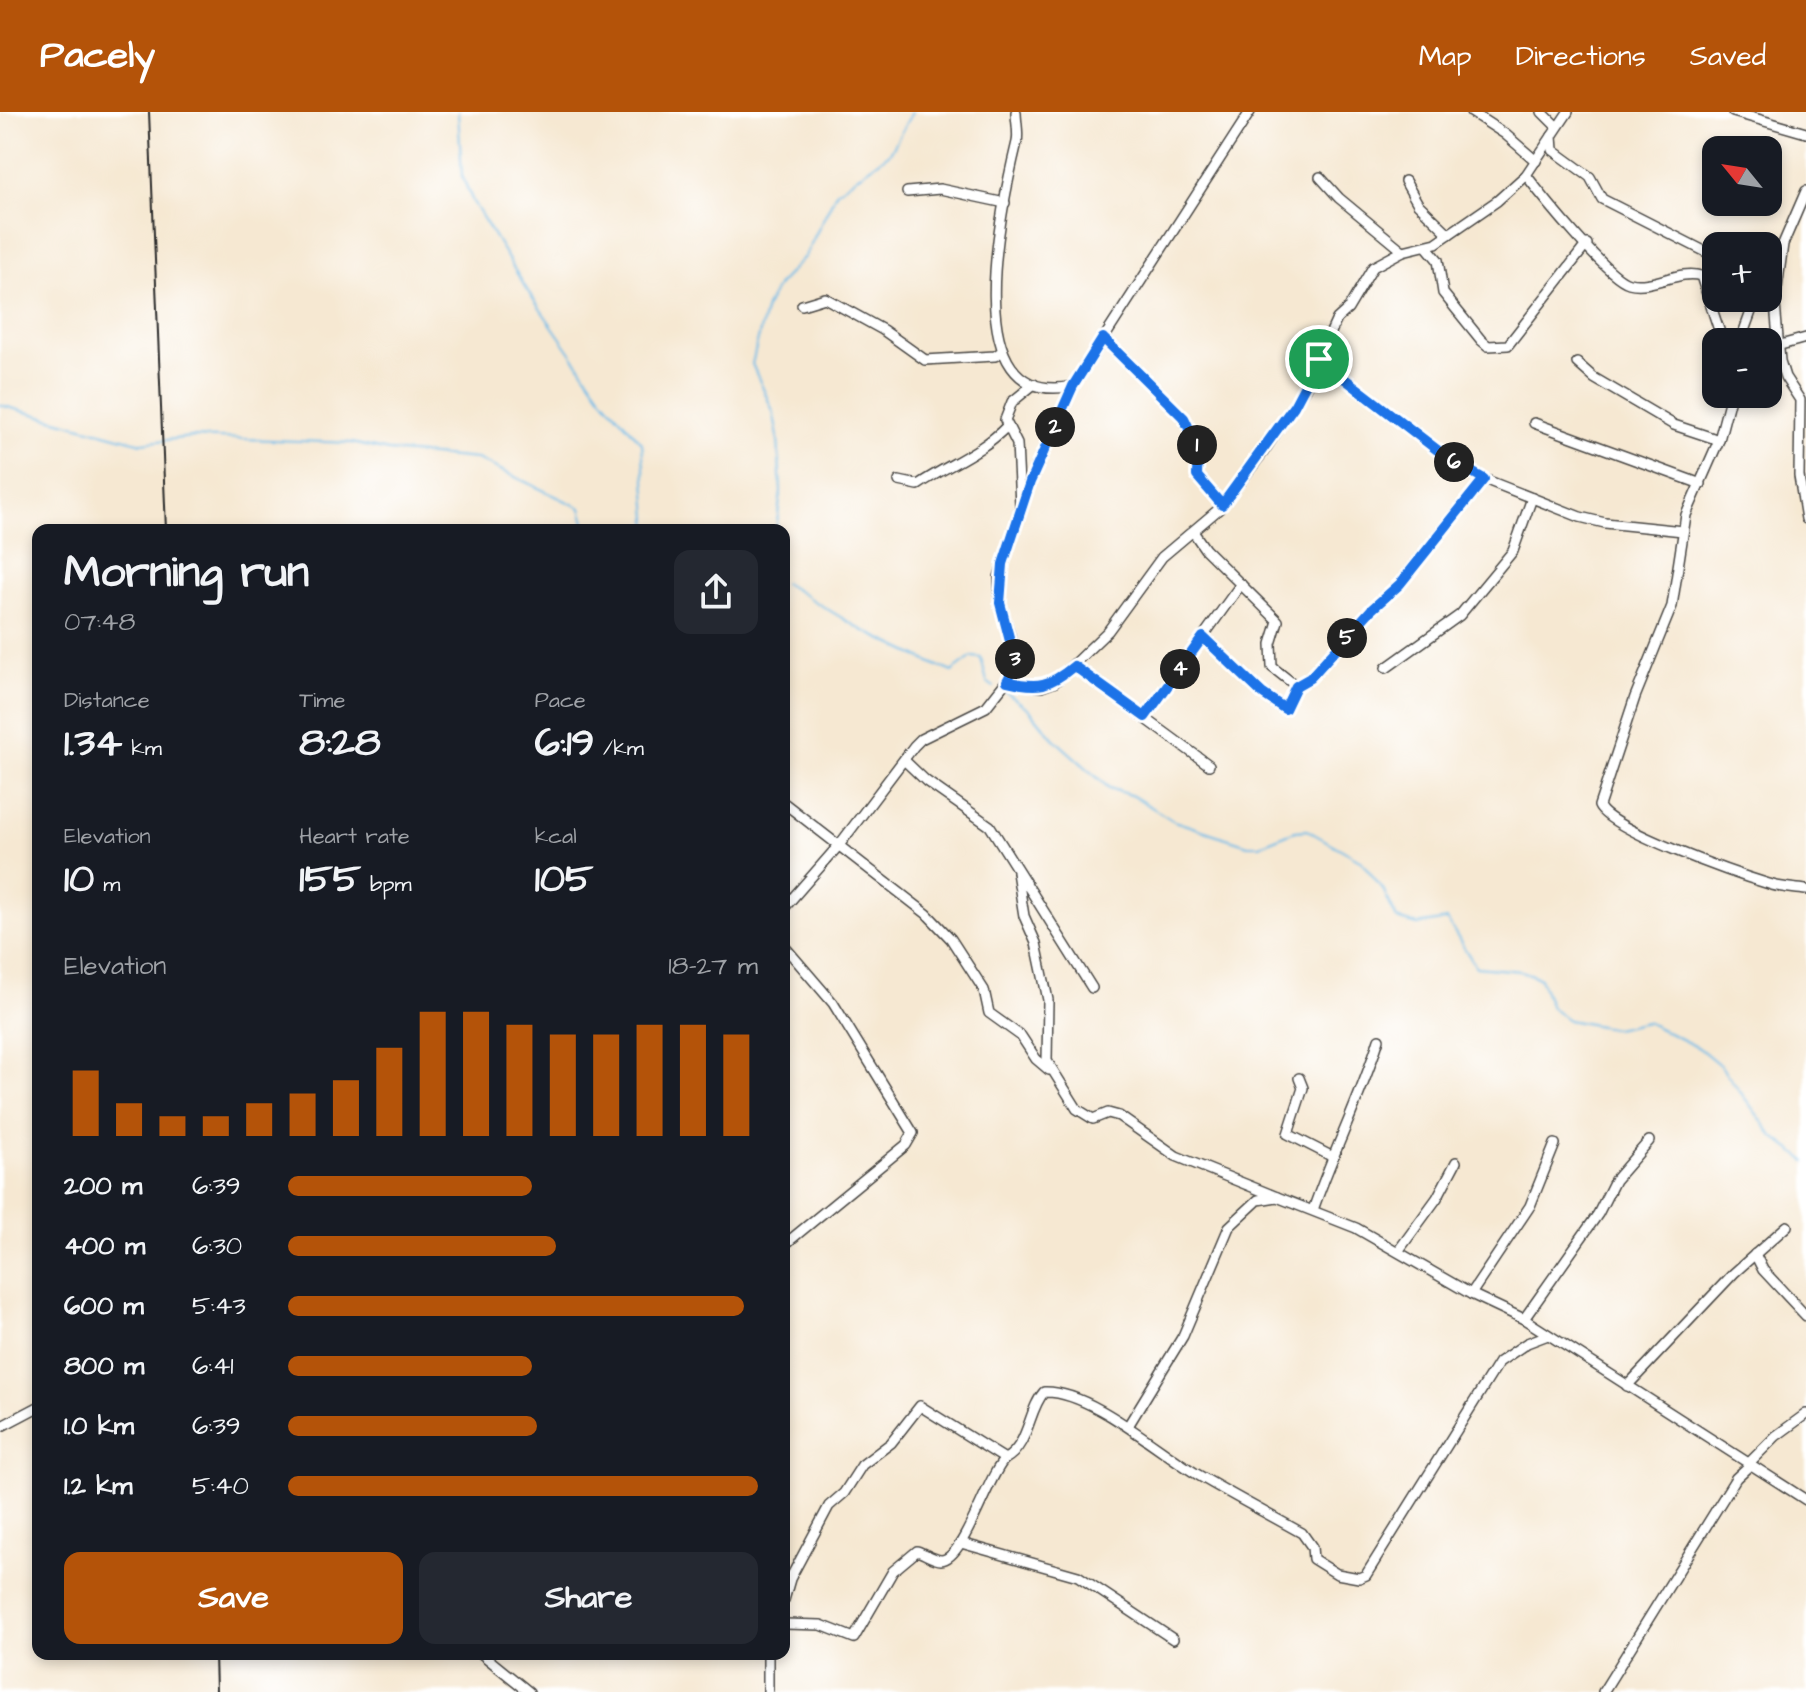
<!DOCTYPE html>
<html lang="en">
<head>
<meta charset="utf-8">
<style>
	body { margin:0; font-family:"Architects Daughter",sans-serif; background:#242831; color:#f1f3f6; height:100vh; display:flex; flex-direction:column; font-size:30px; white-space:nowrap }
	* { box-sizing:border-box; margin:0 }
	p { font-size:26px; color:#9ea1a6 }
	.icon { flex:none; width:44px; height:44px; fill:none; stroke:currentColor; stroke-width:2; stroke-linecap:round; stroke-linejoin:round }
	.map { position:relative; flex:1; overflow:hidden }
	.details { position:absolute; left:32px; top:412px; width:758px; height:1136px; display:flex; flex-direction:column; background:#171b24; border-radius:16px; box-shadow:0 4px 12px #0003 }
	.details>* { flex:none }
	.needle { width:52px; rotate:300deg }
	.buttons { position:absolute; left:1702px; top:24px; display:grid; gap:16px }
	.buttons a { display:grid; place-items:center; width:80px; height:80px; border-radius:16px; background:#171b24; box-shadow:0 4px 12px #0003; font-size:40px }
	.pin { position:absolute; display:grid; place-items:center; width:68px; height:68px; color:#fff; margin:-34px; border:4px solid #fff; border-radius:50%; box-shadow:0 2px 8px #0007 }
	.km { position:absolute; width:40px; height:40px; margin:-20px; border-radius:50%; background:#222; color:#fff; font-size:22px; line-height:40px; text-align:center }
	.round { display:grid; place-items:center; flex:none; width:84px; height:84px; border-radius:16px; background:#242831 }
	.headline { display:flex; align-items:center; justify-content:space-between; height:136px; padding:0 32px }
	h1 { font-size:44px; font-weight:700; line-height:60px }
	.stats { display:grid; grid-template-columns:repeat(3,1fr); gap:12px; height:136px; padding:8px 32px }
	.stats div { display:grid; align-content:center }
	.stats b { font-size:40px; font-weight:700 }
	.stats small { font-size:22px; font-weight:400 }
	.stats p { font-size:22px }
	.chart { height:224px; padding:16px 32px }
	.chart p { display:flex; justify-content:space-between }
	.chart svg { width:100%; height:144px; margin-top:8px; stroke:#b45309; stroke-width:6 }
	.button { display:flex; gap:16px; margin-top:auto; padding:16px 32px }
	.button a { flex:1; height:92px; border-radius:16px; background:#b45309; color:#fff; font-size:32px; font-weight:700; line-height:92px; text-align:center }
	.button a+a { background:#242831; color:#f1f3f6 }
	ul { padding:0 32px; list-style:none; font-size:26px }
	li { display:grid; grid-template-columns:128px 96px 1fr; align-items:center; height:60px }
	li i { height:20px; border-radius:10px; background:#b45309 }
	header { display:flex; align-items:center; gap:48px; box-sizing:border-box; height:112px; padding:0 40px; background:#b45309; color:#fff }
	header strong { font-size:38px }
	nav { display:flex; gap:44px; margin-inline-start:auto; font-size:28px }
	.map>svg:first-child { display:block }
</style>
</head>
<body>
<header>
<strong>Pacely</strong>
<nav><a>Map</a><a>Directions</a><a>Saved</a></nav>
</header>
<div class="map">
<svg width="1806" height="1580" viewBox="0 0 1806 1580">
	<rect width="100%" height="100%" fill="#fff"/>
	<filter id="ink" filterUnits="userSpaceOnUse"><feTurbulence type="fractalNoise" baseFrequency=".0125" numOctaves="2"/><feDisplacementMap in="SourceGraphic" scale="16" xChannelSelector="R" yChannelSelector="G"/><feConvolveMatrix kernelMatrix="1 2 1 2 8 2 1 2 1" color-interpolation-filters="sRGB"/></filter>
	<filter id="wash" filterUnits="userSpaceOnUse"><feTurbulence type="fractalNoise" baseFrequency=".006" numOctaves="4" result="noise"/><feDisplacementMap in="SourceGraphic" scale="32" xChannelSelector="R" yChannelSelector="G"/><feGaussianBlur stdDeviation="1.8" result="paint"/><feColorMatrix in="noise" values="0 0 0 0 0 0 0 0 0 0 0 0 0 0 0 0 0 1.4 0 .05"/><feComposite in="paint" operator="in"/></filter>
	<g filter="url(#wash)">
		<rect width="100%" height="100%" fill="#f6e8d2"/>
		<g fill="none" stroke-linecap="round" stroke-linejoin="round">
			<g stroke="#6ebbe8" stroke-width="2">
				<path d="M 458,0 L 462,64 L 473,90 L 527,178 L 601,284 L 642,331 L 649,418"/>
				<path d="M 0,293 L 142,331 L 191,325 L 352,331 L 388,339 L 477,347 L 581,396 L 587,418"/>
				<path d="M 776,418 L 781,380 L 778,325 L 773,299 L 752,252 L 766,195 L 778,173 L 805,144 L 837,79 L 890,41 L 912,0"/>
				<path d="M 784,471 L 862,518 L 940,555 L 952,560 L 972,545 L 981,546 L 987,570 L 994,575"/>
				<path d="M 1004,579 L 1029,597 L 1053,626 L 1109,676 L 1133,684 L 1174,709 L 1248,733 L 1260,733 L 1295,719 L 1307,718 L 1360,748 L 1383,777 L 1397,807 L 1418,813 L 1447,808 L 1476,855 L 1521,859 L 1540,866 L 1551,896 L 1568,908 L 1615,917 L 1646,910 L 1699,936 L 1721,954 L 1773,1024 L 1806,1049"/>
			</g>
		</g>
	</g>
	<g filter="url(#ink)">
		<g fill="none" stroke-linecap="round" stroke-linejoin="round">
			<g stroke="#494744" stroke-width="12">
				<g id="minor">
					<path d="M 1016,0 C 1016,10 1019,21 1017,30 C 1002,92 953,299 1073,274"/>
					<path d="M 1471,0 L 1505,22 L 1536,49"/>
					<path d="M 1542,0 L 1557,15"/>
					<path d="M 1733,0 L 1806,21"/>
					<path d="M 1552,24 L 1553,38 L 1590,65 L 1602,87 L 1716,145"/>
					<path d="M 1526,63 C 1542,84 1608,166 1629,171 C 1653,177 1679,157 1701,164 L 1722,227 L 1741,227"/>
					<path d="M 1320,65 L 1339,86 L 1403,139"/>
					<path d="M 1405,69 L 1418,92 L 1449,122"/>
					<path d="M 1806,79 L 1783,132 L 1775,192 L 1780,249 L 1785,265 L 1800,288 L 1799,364 L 1806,407"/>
					<path d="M 907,80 L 940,77 L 1005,91"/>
					<path d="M 1427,135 L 1438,148 L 1443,181 L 1481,228 L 1488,234 L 1508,233 L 1587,132"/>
					<path d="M 802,193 L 825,186 L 883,218 L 925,248 L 995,244 L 1001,240"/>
					<path d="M 1103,226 L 1184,306 L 1198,335 L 1197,364 L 1222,393"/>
					<path d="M 1740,230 L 1756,186"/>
					<path d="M 1777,234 L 1806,226"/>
					<path d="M 1319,247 L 1449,347 L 1484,367 L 1580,405 L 1605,411 L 1683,419"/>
					<path d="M 1577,251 L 1594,266 L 1674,313 L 1719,328"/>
					<path d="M 1731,282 L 1719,328 L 1686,403 L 1672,494 L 1635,585 L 1599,694 C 1609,718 1739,763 1769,772 C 1780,776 1794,776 1806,778"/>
					<path d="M 1534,311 L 1701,372"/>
					<path d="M 899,369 L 918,373 C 949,352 981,341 1007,314"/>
					<path d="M 1020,393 L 1017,332 L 1005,308 L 1012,290 L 1034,272"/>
					<path d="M 1194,421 L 1205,437 L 1278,509 L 1271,532 L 1272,555 L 1296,574"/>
					<path d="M 1203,525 L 1263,582 L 1285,597 L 1296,574 L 1310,566 L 1371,498 L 1400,472 L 1484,367"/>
					<path d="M 1074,554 L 1209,653"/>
					<path d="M 1386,556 L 1460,503 L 1513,439 L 1532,386"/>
					<path d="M 1007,569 L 1041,575 L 1055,570 L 1108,519 L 1162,445 L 1219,397 L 1264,339 L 1306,275 L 1337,207 L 1348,197 L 1373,155 L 1403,139 L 1436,131 L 1497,89 L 1526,63 L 1568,0"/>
					<path d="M 1145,605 L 1241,472"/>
					<path d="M 904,648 L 926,669 L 990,714 L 1092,876"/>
					<path d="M 784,691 L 927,802 L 951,827 L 984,878 L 989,901 L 1021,924 L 1036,947 L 1049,958"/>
					<path d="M 1017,760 L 1024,804 L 1036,831 L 1048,888 L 1047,949 L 1077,997 L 1093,1007 L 1108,1001 L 1119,1004 L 1176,1044 L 1277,1085"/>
					<path d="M 784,796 L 840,732 L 914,634 L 921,627 L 986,595 L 1012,562 L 1014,537 L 1000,491 L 999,465 L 1030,370 L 1073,274 L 1250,0"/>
					<path d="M 784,834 L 833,891 L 913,1021 L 906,1033 L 784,1133"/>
					<path d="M 1299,966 L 1303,976 L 1288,1022 L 1331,1044"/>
					<path d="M 1313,1098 C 1333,1040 1361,985 1379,927"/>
					<path d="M 1399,1138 L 1437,1086 L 1456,1050"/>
					<path d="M 1755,1142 L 1763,1158 L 1806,1204"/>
					<path d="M 1471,1182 L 1530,1094 L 1555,1032"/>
					<path d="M 1524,1207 L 1598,1102 L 1615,1068 L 1649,1029"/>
					<path d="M 1627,1274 L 1734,1161 L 1787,1114"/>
					<path d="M 1128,1314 L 1183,1224 L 1229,1115 L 1258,1088 L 1277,1085 L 1356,1116 L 1471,1182 L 1524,1207 L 1806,1388"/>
					<path d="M 0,1315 L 38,1295"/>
					<path d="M 1748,1352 L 1776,1324 L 1806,1302"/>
					<path d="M 961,1431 L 1078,1464 L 1173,1527"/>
					<path d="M 784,1488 L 790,1467 L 829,1394 L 844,1381 L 862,1353 L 891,1331 L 920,1294 L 1005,1347 C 1029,1334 1028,1298 1044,1280 C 1091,1278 1160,1341 1200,1364 C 1234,1384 1268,1402 1302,1421 L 1312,1435 L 1313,1447 L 1337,1462 L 1359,1466 L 1366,1463 L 1499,1250 L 1527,1231 L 1548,1223"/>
					<path d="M 784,1512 L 821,1513 L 854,1526 L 893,1459 L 917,1439 C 924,1441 934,1448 941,1448 C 964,1448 988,1362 1005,1347"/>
					<path d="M 482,1542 L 529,1580"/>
					<path d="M 768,1580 L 768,1542"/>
					<path d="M 1603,1580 L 1736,1366 L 1750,1353"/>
				</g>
			</g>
			<use href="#minor" stroke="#fff" stroke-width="9"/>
			<g stroke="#2b2b2b" stroke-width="2">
				<path d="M 149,0 L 166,418"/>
				<path d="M 215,1542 L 216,1580"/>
			</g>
		</g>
	</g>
	<g fill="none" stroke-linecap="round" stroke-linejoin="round" filter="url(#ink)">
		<g stroke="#fff" stroke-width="16">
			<path id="route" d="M 1103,226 L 1184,306 L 1198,335 L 1197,364 L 1222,393 L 1294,294 L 1319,247 L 1449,347 L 1484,367 L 1400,472 L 1371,498 L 1310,566 L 1296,574 L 1285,597 L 1263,582 L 1203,525 L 1145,605 L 1074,554 C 1050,574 1038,577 1007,569 L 1016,552 L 1000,491 L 1003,452 L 1030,370 L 1073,274 Z"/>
		</g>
		<use href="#route" stroke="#1a73e8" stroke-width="10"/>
	</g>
</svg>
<div class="buttons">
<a><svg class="needle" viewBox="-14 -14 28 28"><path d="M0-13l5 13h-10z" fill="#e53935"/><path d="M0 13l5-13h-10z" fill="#9ea1a6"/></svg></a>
<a>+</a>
<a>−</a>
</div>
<div class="pin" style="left:1319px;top:247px;background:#1e9e55"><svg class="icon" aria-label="arrive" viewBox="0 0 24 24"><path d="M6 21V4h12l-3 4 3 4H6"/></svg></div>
<b class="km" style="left:1197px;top:333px">1</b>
<b class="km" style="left:1055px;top:315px">2</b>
<b class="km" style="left:1015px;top:547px">3</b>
<b class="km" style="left:1180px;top:557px">4</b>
<b class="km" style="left:1347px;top:526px">5</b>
<b class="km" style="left:1454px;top:350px">6</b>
<section class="details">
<div class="headline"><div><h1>Morning run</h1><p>07:48</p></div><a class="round"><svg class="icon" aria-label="share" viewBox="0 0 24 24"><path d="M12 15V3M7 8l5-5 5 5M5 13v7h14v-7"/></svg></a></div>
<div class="stats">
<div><p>Distance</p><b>1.34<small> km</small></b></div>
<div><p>Time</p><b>8:28</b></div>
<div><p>Pace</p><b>6:19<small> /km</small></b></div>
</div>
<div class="stats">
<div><p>Elevation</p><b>10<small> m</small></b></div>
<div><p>Heart rate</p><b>155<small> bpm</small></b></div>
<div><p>kcal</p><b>105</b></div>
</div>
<div class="chart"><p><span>Elevation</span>18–27 m</p>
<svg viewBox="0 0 160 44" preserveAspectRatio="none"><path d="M5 44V24M15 44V34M25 44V38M35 44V38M45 44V34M55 44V31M65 44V27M75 44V17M85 44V6M95 44V6M105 44V10M115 44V13M125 44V13M135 44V10M145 44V10M155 44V13"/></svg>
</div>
<ul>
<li><b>200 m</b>6:39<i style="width:52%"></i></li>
<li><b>400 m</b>6:30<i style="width:57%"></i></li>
<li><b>600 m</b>5:43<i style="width:97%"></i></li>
<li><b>800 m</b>6:41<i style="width:52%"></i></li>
<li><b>1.0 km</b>6:39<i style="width:53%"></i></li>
<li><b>1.2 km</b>5:40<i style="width:100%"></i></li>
</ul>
<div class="button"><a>Save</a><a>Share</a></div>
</section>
</div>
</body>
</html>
